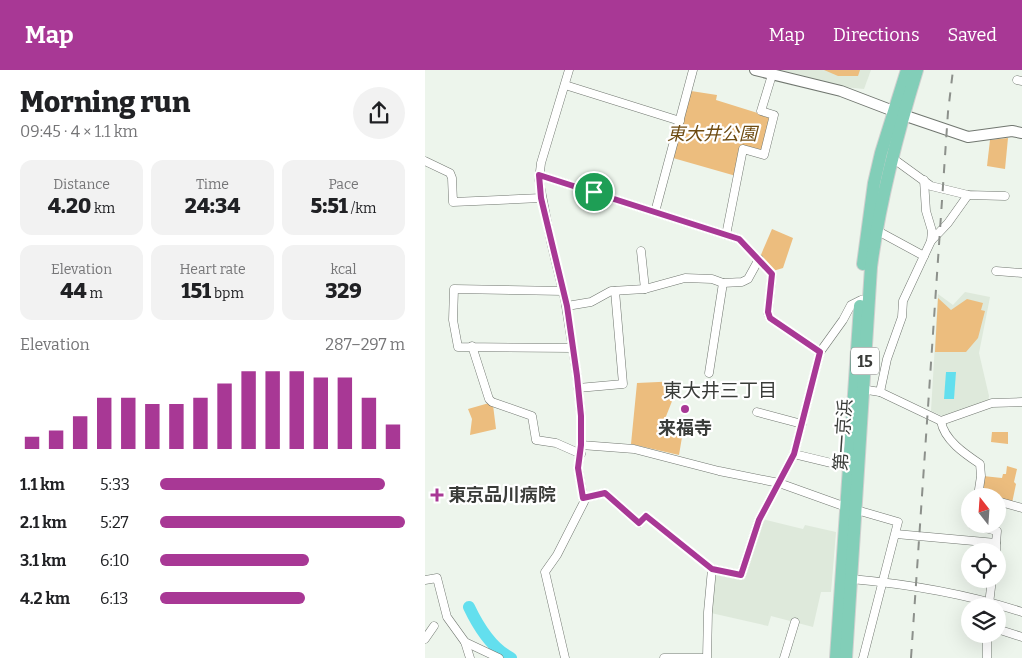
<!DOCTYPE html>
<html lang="en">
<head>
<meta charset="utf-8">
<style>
	body { margin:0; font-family:Bitter,"Noto Sans JP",serif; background:#f2f2f2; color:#202124; height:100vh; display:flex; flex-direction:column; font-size:19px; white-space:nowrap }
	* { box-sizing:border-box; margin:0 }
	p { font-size:16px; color:#757577 }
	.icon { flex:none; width:28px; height:28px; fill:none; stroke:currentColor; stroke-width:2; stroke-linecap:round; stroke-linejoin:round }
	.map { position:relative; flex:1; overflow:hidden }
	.side { display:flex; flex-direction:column; background:#fff; width:425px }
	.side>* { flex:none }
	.needle { width:32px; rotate:343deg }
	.buttons { position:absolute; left:536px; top:418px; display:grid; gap:10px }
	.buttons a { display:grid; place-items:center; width:45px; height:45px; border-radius:50%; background:#fff; box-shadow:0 5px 20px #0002; font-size:25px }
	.pin { position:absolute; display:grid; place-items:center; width:42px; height:42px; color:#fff; margin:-21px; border:2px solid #fff; border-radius:50%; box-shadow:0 1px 5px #0007 }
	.round { display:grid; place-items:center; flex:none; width:52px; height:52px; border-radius:26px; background:#f2f2f2 }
	.overview { display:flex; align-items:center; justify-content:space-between; height:85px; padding:0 20px }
	h1 { font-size:28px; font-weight:800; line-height:38px }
	.stats { display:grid; grid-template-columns:repeat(3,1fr); gap:8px; height:85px; padding:5px 20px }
	.stats div { display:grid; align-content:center; border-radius:12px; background:#f2f2f2; text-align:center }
	.stats b { font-size:21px; font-weight:800 }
	.stats small { font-size:14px; font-weight:400 }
	.stats p { font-size:14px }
	.chart { height:140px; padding:10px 20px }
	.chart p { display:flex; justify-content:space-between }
	.chart svg { width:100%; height:90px; margin-top:5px; stroke:#a83895; stroke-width:6 }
	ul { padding:0 20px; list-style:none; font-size:16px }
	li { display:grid; grid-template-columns:80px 60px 1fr; align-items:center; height:38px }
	li i { height:12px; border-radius:6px; background:#a83895 }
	header { display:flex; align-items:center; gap:30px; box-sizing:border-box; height:70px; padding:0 25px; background:#a83895; color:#fff }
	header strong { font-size:24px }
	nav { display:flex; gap:28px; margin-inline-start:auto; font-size:18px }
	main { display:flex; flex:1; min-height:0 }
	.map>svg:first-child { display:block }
</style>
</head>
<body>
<header>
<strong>Map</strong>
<nav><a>Map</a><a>Directions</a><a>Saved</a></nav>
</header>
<main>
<section class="side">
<div class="overview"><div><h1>Morning run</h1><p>09:45 · 4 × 1.1 km</p></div><a class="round"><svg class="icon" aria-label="share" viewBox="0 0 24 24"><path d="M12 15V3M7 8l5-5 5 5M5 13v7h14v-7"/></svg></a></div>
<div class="stats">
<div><p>Distance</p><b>4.20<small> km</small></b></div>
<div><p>Time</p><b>24:34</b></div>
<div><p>Pace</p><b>5:51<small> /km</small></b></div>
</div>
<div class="stats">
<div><p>Elevation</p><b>44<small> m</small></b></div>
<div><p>Heart rate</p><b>151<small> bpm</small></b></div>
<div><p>kcal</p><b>329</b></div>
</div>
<div class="chart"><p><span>Elevation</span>287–297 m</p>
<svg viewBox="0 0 160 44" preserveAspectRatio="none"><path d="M5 44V38M15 44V35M25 44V28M35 44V19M45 44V19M55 44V22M65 44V22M75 44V19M85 44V12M95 44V6M105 44V6M115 44V6M125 44V9M135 44V9M145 44V19M155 44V32"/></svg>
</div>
<ul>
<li><b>1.1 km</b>5:33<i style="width:92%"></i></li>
<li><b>2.1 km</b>5:27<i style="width:100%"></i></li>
<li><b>3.1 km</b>6:10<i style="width:61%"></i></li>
<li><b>4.2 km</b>6:13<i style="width:59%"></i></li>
</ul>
</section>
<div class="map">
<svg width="597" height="588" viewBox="0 0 597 588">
	<rect width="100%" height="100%" fill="#edf5ec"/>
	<g fill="#dee9db">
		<path d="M 348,0 L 446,0 L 439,19 L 418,17 Z"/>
		<path d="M 540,222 L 565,227 L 554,283 L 564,326 L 563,332 L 520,347 L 506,341 L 513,224 L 528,235 Z"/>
		<path d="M 337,449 L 378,459 L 380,455 L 411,462 L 406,522 L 396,522 L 388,557 L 346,546 L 343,556 L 286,543 L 290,502 L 318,508 Z"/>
	</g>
	<g fill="#ecbd7e">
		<path d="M 399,0 L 435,0 L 433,6 L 413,6 Z"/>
		<path d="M 266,21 L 292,25 L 291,30 L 345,47 L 338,81 L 317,76 L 311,106 L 248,88 Z"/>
		<path d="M 583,68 L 580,99 L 562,96 L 565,70 Z"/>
		<path d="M 347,159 L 368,168 L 358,198 L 348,201 L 335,187 Z"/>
		<path d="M 513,228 L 526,240 L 542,229 L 558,233 L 556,240 L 560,241 L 553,268 L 541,282 L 510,282 Z"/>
		<path d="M 255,311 L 236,359 L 257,367 L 254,385 L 206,374 L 212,313 Z"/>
		<path d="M 64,333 L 68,335 L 71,359 L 45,365 L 47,349 L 43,339 Z"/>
		<path d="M 567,362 L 583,362 L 583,374 L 566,372 Z"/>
		<path d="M 582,396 L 592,399 L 589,412 L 591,414 L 587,433 L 573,429 L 572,426 L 556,424 L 558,406 L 577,408 L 578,404 L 581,404 Z"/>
	</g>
	<path fill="#63dfee" d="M 521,302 L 531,302 L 529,329 L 519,329 Z"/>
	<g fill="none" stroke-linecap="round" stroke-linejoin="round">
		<path stroke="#63dfee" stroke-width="12" d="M 44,537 C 53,556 66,578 86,588"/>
		<g stroke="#717770" stroke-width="9">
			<g id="minor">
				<path d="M 592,10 L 597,11"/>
				<path d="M 140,15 L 255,51"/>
				<path d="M 466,87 L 506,116 L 543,125 L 580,126"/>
				<path d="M 0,91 L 25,103 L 27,108 L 28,132 L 116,128"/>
				<path d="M 114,105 L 314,169 L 347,204 L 343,243 L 345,248 L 395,282"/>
				<path d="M 230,142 L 268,0"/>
				<path d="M 451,160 L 499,186"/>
				<path d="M 301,165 L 318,79 L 339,85 L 349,45 L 336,41 L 347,5"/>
				<path d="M 506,171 L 523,153 L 543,125"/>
				<path d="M 216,181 L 220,219"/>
				<path d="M 571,201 L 597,203"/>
				<path d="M 138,221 L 29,219 L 28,250 L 33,277 L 148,278"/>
				<path d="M 142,236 L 166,232 L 186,221 L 220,219 L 260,208 L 287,209 L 298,213 L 317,212 L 323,209 L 334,189"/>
				<path d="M 47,276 L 64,329 L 67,332 L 107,346 L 111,370 L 131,373 L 156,384"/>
				<path d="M 284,303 L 298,213"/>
				<path d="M 153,318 L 198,314 L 190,221"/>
				<path d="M 436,319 L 455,322 L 516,351 L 567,333 L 597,332"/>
				<path d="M 455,322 L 462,289 L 477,247 L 478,231 L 506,171 L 507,161 L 501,141 L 499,110"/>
				<path d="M 332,342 L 377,354"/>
				<path d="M 516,351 C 519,370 540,384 555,394 L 556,406 L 553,426"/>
				<path d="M 156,375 L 209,379 L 294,401 L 354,413 L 421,437 L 473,452 L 438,588"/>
				<path d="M 369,384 L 423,397"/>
				<path d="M 158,428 L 180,423 L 214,453 L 221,446 L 287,499 L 316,505 L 334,450 L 369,384 L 395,282 L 418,250 L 426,235 L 436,230"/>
				<path d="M 572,431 L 597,438"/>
				<path d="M 548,454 L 548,455 L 572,461 L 571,473"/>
				<path d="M 471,464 L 571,473 L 571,481"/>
				<path d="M 426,509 C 483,514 542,524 597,542"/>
				<path d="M 0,510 L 12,508 L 22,547 L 40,572 L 74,588"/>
				<path d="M 564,534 L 567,509"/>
				<path d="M 572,559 L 597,567"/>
				<path d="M 0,569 L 9,556"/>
				<path d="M 40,572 L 45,588"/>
				<path d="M 140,588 L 120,502 L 132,485 L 159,432 L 153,398 L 156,375 L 156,346 L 152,306 L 140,230 L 126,172 L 114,110 L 116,93 L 144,0"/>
				<path d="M 239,588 L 282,588 L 283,542 L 287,499"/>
				<path d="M 359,588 L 370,552"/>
				<path d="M 562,588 L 562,564"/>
			</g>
		</g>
		<g stroke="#717770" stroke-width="12">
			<path id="tertiary" d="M 330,0 L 416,21 L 484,47 L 543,67 L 587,61 L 597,63"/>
		</g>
		<g stroke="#d0d0cf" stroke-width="14">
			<g id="trunk">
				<path d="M 438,194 L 449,113 L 456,83 L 482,0"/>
				<path d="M 411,588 L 435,236"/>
				<path d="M 421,588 L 446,197 C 455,129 472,65 492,0"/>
			</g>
		</g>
		<use href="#minor" stroke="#fff" stroke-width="8"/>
		<use href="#tertiary" stroke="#fff" stroke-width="10"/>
		<use href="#trunk" stroke="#82ceb8" stroke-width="12"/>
		<path stroke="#8c908b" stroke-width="2" stroke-dasharray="9 9" stroke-linecap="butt" d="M 486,588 L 523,42 L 528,0"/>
	</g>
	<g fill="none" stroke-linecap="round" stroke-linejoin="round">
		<g stroke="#fff" stroke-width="10">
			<path id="route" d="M 114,105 L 314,169 L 347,204 L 343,242 L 345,248 L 395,282 L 369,384 L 334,450 L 316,505 L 287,499 L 221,446 L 214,453 L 180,423 L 158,428 L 153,398 L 156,375 L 156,346 L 152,306 L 142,236 L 116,128 Z"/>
		</g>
		<use href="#route" stroke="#a83895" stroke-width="6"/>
	</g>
	<g fill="#a83895" stroke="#fff" stroke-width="2">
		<circle cx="260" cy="339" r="5"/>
		<path d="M9.5 417.5h5v5h5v5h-5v5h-5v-5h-5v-5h5z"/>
	</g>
	<g text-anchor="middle" stroke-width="4.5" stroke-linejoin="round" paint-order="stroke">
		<rect fill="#fff" stroke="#757674" stroke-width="1" x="426" y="277.5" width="28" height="27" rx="4"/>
		<g font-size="16" font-weight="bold" fill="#3a3c39">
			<text x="440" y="297">15</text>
		</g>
		<g font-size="18" font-style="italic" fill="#6f4c12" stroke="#fff">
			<text x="287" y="70">東大井公園</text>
		</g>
		<g font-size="18" font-weight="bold" fill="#3a3c39" stroke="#fff">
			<text x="260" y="364">来福寺</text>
			<text x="23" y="431" text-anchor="start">東京品川病院</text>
		</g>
		<g font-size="18" fill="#3a3c39" stroke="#fff">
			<text transform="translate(418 365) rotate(-86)" y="6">第一京浜</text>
		</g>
		<g font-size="19" fill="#3a3c39" stroke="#fff">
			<text x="295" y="327">東大井三丁目</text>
		</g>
	</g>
</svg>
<div class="buttons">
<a><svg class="needle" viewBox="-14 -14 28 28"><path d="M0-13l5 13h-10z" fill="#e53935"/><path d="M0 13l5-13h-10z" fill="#757577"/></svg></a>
<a><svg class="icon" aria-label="locate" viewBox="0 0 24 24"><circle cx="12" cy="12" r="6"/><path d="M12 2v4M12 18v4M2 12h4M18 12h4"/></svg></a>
<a><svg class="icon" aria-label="layers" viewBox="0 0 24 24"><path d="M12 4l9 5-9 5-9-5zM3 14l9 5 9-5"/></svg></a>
</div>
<div class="pin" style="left:169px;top:122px;background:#1e9e55"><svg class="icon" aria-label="arrive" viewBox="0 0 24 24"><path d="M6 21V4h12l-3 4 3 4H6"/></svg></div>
</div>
</main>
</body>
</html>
